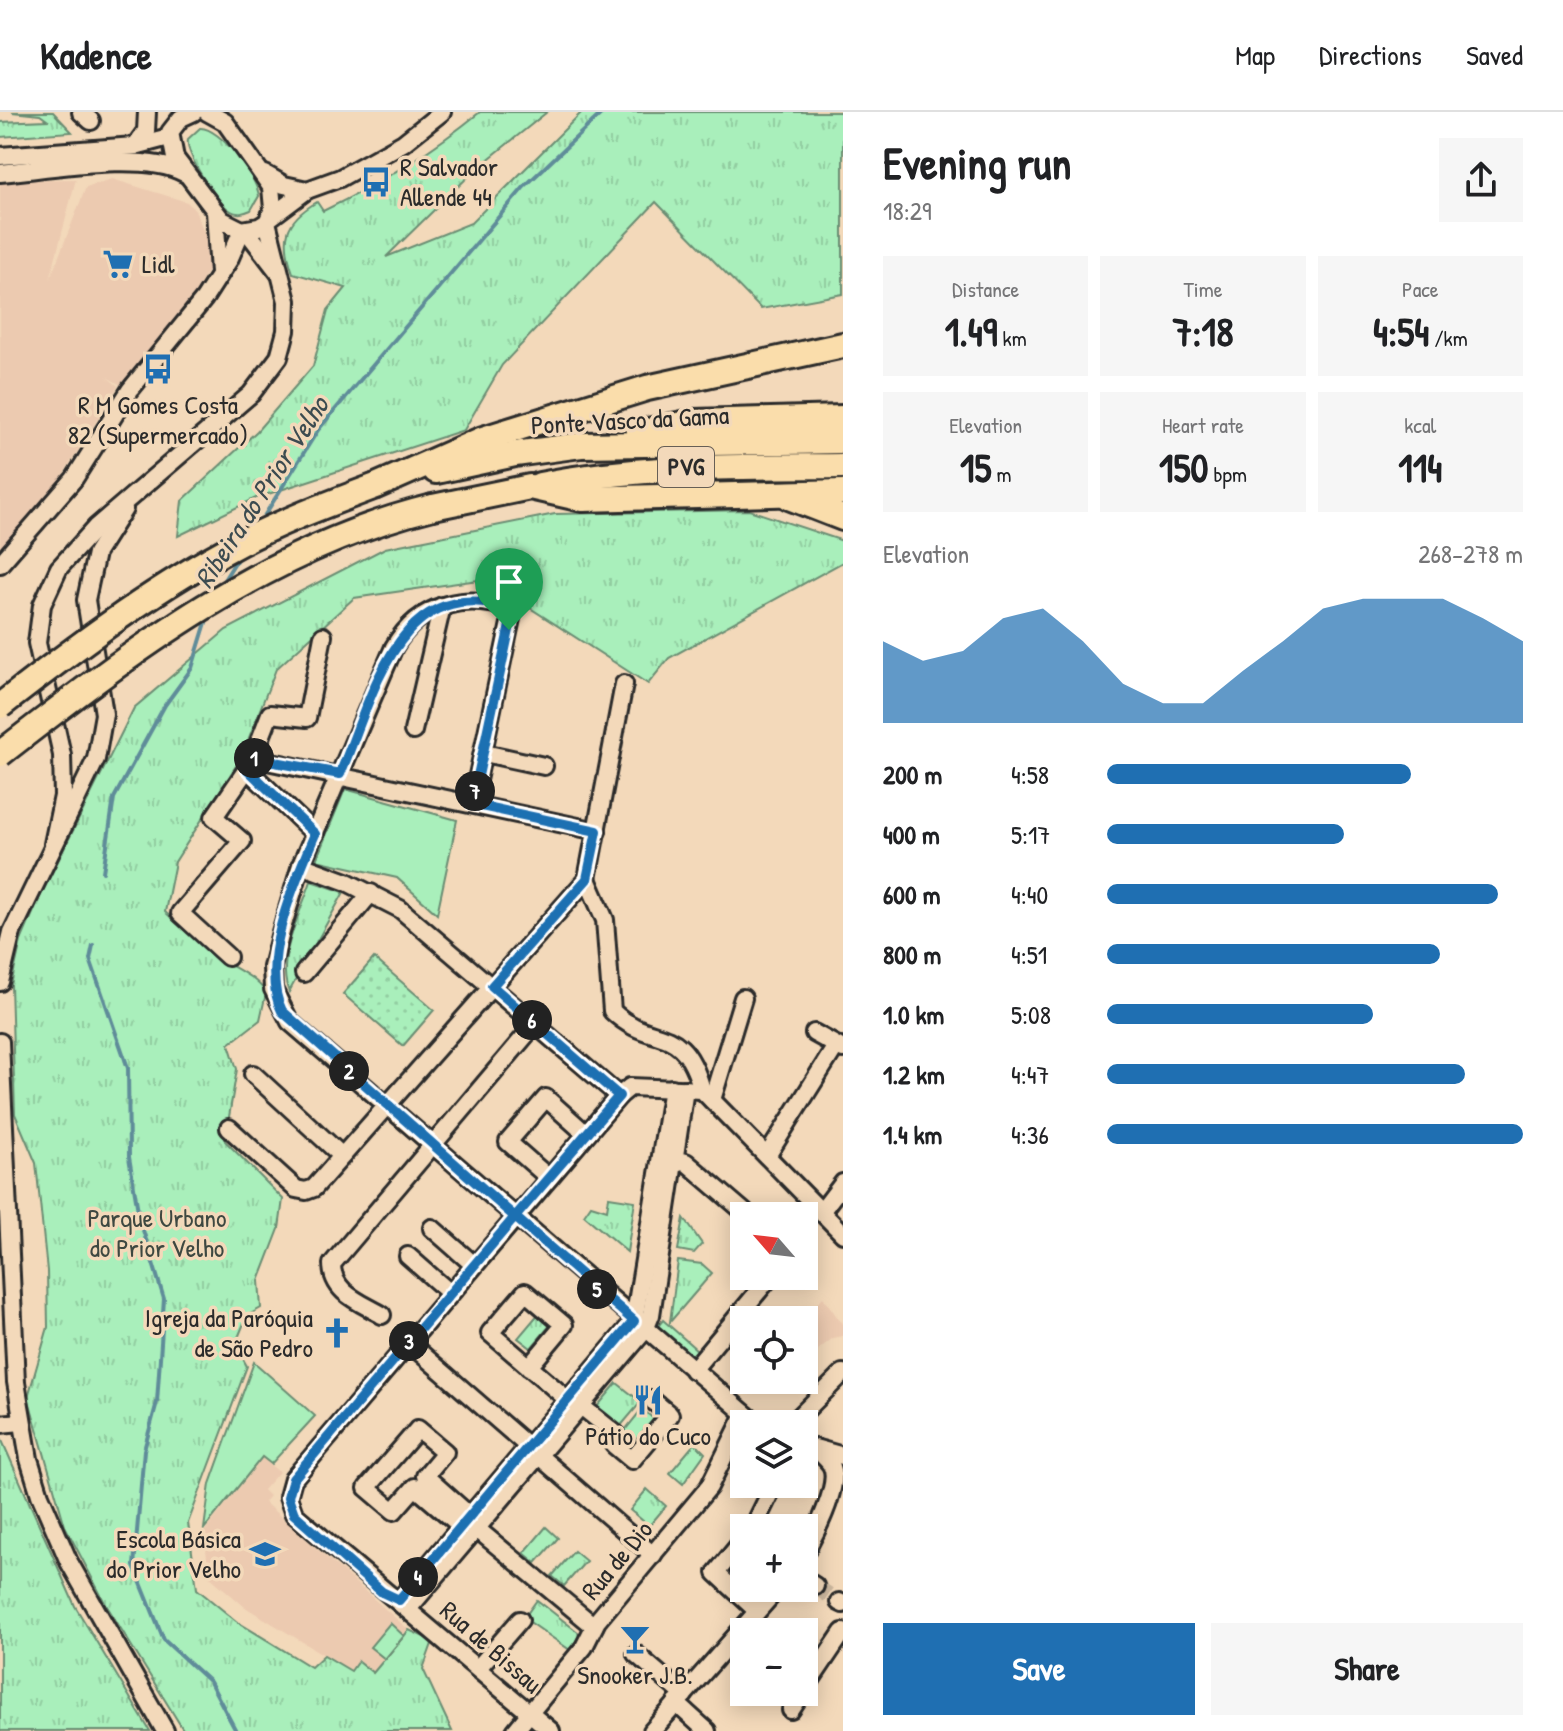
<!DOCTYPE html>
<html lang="en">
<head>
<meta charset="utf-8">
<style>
	body { margin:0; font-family:"Patrick Hand",sans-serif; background:#f6f6f6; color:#202124; height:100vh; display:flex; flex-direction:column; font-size:30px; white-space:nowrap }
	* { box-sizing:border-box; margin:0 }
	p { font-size:26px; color:#757577 }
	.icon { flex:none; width:44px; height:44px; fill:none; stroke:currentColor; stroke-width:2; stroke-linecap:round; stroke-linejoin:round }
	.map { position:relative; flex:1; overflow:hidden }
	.side { display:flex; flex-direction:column; background:#fff; width:720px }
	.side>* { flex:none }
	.needle { width:52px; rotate:298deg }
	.controls { position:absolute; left:730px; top:1090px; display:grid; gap:16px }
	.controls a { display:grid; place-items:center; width:88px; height:88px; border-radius:0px; background:#fff; box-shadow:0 4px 20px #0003; font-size:40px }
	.pin { position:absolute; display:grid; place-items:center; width:68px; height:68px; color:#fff; margin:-82px -34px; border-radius:50% 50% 50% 0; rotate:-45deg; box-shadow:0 0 8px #0007 }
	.pin .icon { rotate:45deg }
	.km { position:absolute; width:40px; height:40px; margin:-20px; border-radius:50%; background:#222; color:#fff; font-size:22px; line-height:40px; text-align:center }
	.round { display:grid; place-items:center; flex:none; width:84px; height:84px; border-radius:0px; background:#f6f6f6 }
	.summary { display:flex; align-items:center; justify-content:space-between; height:136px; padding:0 40px }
	h1 { font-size:44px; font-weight:800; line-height:60px }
	.metrics { display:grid; grid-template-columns:repeat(3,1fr); gap:12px; height:136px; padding:8px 40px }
	.metrics div { display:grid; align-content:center; border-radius:0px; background:#f6f6f6; text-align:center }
	.metrics b { font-size:40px; font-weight:800 }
	.metrics small { font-size:22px; font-weight:400 }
	.metrics p { font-size:22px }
	.chart { height:224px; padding:16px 40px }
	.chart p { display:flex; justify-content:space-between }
	.chart svg { width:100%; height:144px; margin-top:8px; fill:#1f6fb2; opacity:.7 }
	.button { display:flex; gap:16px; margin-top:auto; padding:16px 40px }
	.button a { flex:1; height:92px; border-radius:0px; background:#1f6fb2; color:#fff; font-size:32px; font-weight:800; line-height:92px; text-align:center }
	.button a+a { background:#f6f6f6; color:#202124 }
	ul { padding:0 40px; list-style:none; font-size:26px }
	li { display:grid; grid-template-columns:128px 96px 1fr; align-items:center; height:60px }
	li i { height:20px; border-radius:10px; background:#1f6fb2 }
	header { display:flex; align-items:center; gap:48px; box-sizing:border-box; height:112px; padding:0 40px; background:#fff; border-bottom:2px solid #e0e0e0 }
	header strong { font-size:38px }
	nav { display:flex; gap:44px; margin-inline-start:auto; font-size:28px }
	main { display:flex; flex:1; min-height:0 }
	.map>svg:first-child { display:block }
</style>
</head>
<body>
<header>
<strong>Kadence</strong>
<nav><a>Map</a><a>Directions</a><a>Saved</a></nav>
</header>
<main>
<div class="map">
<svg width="843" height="1619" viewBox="0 0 843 1619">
	<defs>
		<pattern id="grass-tufts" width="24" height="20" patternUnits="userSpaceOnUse" patternTransform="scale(2)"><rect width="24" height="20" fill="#a9efbb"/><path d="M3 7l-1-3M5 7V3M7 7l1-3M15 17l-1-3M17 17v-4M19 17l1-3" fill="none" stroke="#92cda1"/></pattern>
		<pattern id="garden-dots" width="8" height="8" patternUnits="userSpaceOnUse" patternTransform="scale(2)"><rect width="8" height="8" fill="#a9efbb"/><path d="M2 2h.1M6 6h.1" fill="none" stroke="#92cda1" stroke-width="1.8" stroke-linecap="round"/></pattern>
	</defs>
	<rect width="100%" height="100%" fill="#f3d9ba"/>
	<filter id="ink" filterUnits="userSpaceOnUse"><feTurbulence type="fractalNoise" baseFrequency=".0125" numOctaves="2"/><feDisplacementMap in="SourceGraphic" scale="16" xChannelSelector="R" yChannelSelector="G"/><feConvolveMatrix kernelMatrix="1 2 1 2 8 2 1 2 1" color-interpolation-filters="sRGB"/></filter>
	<g filter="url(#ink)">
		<g fill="#eccab0">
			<path d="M 76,67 L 50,167 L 86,75 L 112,67 L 187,90 L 195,98 L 210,135 L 211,153 L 191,188 L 121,273 L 107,265 L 118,274 L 44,393 L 0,441 L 0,68 Z"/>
			<path d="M 823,1185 L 843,1213 L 843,1224 L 833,1226 L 804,1249 L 804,1208 L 792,1208 L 799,1199 L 806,1204 Z"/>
			<path d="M 262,1346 L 279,1360 L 263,1378 L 269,1384 L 264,1390 L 409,1518 L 373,1561 L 351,1559 L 324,1543 L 245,1495 L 209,1464 L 204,1420 Z"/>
		</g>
		<g fill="url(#grass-tufts)" stroke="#6a8d73" stroke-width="2">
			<path d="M 12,0 L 53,0 L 72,20 L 0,25 L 0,10 L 47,8 L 40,3 Z"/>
			<path d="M 480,0 L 547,0 L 475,58 L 386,145 L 471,111 L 582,0 L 843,0 L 843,182 L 761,197 L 656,90 L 502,253 L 464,318 L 256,386 L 178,424 L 182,389 L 257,319 L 313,254 L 328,198 L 346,176 L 293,161 C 281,127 284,109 317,90 L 323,99 C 379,72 431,40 480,0 Z"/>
			<path d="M 200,16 C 220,15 257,65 259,84 L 251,98 C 244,101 238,103 231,99 C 217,92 185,42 188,27 Z"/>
			<path d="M 749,398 L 843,429 L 843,450 L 669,546 L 648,572 L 485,467 L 354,486 L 276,557 L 241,646 L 175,750 L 165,800 C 181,814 197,830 215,843 C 232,856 255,863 266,881 L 260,908 L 229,932 L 237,957 L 225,1029 L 283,1087 L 279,1117 L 259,1169 L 261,1196 L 247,1204 L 235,1233 L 247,1254 L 188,1411 L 197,1477 L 236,1509 L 311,1555 L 324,1543 L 351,1559 L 358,1549 L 373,1561 L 409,1518 L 433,1529 L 423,1557 L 452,1619 L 184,1619 L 105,1491 L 65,1414 L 28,1285 L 48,1215 L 47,1159 L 36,1051 L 15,1002 L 11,873 L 21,829 L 39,787 L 134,596 L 226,518 L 385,436 L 555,402 Z"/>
			<path d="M 311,769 L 344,780 L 289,880 C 275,848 301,800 311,769 Z"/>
			<path d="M 609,1085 L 635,1089 L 627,1140 L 584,1103 L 591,1093 L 607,1098 Z"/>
			<path d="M 684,1106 L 702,1132 L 694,1141 L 678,1138 Z"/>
			<path d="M 678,1149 L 702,1152 L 712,1161 L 670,1210 Z"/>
			<path d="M 540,1200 L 552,1211 L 531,1236 L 518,1226 Z"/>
			<path d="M 663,1208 L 698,1239 L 688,1246 L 653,1220 Z"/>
			<path d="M 617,1271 L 641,1290 L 619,1316 L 596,1296 Z"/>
			<path d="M 642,1297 L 655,1308 L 633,1333 L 621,1323 Z"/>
			<path d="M 0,1324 L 75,1494 L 150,1619 L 0,1619 Z"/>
			<path d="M 695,1331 L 705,1341 L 683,1372 L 670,1361 Z"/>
			<path d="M 647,1377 L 666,1394 L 649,1414 L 630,1398 Z"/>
			<path d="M 546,1415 L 558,1426 L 536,1451 L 524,1441 Z"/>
			<path d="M 574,1439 L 586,1449 L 564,1474 L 552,1464 Z"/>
			<path d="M 537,1488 L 578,1520 L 579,1524 L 570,1538 L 524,1506 Z"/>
		</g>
		<path fill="url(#garden-dots)" stroke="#6a8d73" stroke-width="2" d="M 374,846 L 434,898 L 403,934 L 343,882 Z"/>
		<g fill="#a9efbb" stroke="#6a8d73" stroke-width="2">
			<path d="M 345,677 L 457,708 L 437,802 L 397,766 L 316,748 Z"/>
			<path d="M 254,1250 L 315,1304 L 271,1352 L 262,1345 L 204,1417 L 210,1372 Z"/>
			<path d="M 390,1511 L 404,1524 L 385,1547 L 370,1535 Z"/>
		</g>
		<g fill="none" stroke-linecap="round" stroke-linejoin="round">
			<g stroke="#5f8c99" stroke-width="4">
				<path d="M 261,409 L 318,318 L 524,75 L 603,0"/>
				<path d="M 220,474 L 239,444"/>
				<path d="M 103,760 L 114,686 L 165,593 L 192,556 L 208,504"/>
				<path d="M 93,833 L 90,847 L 128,956 L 129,1045 L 139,1105 L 164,1187 L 157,1290 L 144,1338 L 134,1454 L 164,1528 L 210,1570 L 236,1619"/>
			</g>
			<path stroke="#cbb69d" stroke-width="16" stroke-dasharray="16 8" stroke-linecap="butt" d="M 815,1474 L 839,1490"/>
			<g stroke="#2b2b2b" stroke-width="22">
				<g id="minor">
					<path d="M 81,0 L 91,9"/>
					<path d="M 194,0 L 181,6 L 170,20 L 175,46 L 222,108 L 242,118 L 259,115 L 267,110 L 273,97 L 271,75 L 225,10 L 207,0"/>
					<path d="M 135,34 L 146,19 L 147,0"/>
					<path d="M 0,44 L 135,34 L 169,25"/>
					<path d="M 0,61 C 47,57 144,39 184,61"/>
					<path d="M 265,62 L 284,73 L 307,78"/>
					<path d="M 215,99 L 219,161"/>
					<path d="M 271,105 L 307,78 L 340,66 L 403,31 L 442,0"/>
					<path d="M 246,118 L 279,161"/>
					<path d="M 0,452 L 74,367 L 130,278 L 204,187 L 229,148 L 242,118"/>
					<path d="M 413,619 L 442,494"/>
					<path d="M 484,641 L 544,654"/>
					<path d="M 253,646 L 270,602 L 307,606 L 323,524"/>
					<path d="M 472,692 L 513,497 C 467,481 420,490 394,535 L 301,753 L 281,820 L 272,855 L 273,877 L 290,910 L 757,1312"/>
					<path d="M 315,722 L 247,657 L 253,646 L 597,719"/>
					<path d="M 53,732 L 63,684 L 62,643 L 37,531 L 42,493 L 59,456 L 96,415 L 251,282 L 279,245 L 286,219 L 287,189 L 267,110"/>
					<path d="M 301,753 L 347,770 L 400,797 L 619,984"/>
					<path d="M 587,767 L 605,808 L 612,899 C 653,938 682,906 702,978 L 843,1122"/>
					<path d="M 228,845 L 180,801 L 242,729 L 214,705 L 247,657"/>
					<path d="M 304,861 L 371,781"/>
					<path d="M 0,870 L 12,820 L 96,647 L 104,602 L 86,488 L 96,441 L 124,397"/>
					<path d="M 814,921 L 843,937"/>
					<path d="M 0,930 L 16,1270 L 29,1347 L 40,1383 L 69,1450 L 165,1619"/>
					<path d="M 253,962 L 342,1044"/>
					<path d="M 712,988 L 743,886"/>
					<path d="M 229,1016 L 296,1077 L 306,1079 L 314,1076 L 587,767 L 624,572"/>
					<path d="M 767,1044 L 836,934"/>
					<path d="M 674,1048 L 686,1050 L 749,1104"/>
					<path d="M 549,1066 L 508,1030 L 546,986 L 586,1022"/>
					<path d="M 821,1100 L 843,1071"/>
					<path d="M 432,1116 L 474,1153"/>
					<path d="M 408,1144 L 450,1181"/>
					<path d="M 382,1203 C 360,1190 332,1181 332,1152 L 536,911"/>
					<path d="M 408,1230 L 653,1443"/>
					<path d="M 529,1255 L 564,1213 L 525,1180 L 490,1221 L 568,1288"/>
					<path d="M 693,1258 L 771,1164"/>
					<path d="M 581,1294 L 616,1322 L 614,1333 L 632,1348 L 670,1303 L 652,1288"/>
					<path d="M 0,1312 L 21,1310"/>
					<path d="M 792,1312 L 843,1261"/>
					<path d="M 804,1333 L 843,1344"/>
					<path d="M 471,1412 L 594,1514"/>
					<path d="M 461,1414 L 415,1375 L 394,1399 L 367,1376 L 418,1317 L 445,1340 L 425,1364 L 470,1404"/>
					<path d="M 753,1416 L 774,1373"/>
					<path d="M 744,1427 L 716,1461 L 757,1499"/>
					<path d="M 804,1442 C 814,1424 842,1371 831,1353 C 828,1348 822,1343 818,1339"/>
					<path d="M 804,1467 L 815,1474"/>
					<path d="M 399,1488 L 634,1209 L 672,976"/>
					<path d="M 839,1490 L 843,1492"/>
					<path d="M 409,1496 L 645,1218 L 651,1203 L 685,977"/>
					<path d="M 636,1542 L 684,1583"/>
					<path d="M 478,1556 L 520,1508"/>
					<path d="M 804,1578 L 843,1520"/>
					<path d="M 676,1591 L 707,1619"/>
					<path d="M 791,1598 L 803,1580"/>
					<path d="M 515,1619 L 584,1535 L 597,1509 L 709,1375 L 745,1302"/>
					<path d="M 551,1619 L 294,1402 L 288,1385 L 293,1367 L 619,984 L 630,975 L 702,978"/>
					<path d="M 652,1619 L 778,1476"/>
				</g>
			</g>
			<g stroke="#2b2b2b" stroke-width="30">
				<g id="highway">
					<path d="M 638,321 L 693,310 L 843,306"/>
					<path d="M 436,359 L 515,342 L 581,333 L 843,329"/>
					<path d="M 540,373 C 640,353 741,355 843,354"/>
					<path d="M 376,374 L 483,327 L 647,276 L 843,233"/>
					<path d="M 789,385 L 843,406"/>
					<path d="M 433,395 L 530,375 L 583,387 L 843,380"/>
				</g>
			</g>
			<use href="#minor" stroke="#f3d9ba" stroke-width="16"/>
			<use href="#highway" stroke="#faddab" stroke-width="24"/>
			<g stroke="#2b2b2b" stroke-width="30" stroke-linecap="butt">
				<g id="highway-bridge">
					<path d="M 0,594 C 72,538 145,483 225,439 C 274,412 325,393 376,374"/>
					<path d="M 0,642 C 131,540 268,435 433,395"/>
				</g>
			</g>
			<use href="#highway-bridge" stroke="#faddab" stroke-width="24"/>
		</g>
	</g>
	<g fill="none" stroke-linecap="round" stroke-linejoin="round" filter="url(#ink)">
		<g stroke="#fff" stroke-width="16">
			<path id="route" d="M 509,518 L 513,497 C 398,457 374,583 340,662 L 253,646 L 247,657 L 315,722 C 295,769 258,851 282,899 L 515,1105 L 293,1367 L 288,1385 L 294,1402 L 382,1480 L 399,1488 L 634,1209 L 515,1105 L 619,984 L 492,874 L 587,767 L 597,719 L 472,692 L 509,518"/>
		</g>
		<use href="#route" stroke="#1f6fb2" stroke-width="10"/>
	</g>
	<defs>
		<g id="bus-bare" transform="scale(2.4)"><path d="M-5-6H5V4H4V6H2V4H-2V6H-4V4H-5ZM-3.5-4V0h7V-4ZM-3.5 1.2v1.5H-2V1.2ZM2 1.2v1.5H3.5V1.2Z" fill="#1f6fb2" stroke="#f3d9ba" stroke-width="2.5" paint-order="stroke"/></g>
		<g id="supermarket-bare" transform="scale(2.4)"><path d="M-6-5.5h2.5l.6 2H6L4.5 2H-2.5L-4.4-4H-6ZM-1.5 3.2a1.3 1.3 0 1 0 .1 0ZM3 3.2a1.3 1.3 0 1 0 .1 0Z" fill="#1f6fb2" stroke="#f3d9ba" stroke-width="2.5" paint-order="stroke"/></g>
		<g id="church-bare" transform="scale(2.4)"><path d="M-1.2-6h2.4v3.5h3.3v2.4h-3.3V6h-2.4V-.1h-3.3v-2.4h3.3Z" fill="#1f6fb2" stroke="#f3d9ba" stroke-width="2.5" paint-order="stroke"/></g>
		<g id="restaurant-bare" transform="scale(2.4)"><path d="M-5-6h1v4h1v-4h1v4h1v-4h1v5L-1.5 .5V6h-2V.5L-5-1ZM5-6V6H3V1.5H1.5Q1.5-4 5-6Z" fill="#1f6fb2" stroke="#f3d9ba" stroke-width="2.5" paint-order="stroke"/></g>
		<g id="school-bare" transform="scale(2.4)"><path d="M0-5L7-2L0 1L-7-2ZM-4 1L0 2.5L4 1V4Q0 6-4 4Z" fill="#1f6fb2" stroke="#f3d9ba" stroke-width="2.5" paint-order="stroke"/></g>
		<g id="bar-bare" transform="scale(2.4)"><path d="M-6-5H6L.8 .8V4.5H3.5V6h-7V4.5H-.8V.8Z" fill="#1f6fb2" stroke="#f3d9ba" stroke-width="2.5" paint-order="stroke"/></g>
	</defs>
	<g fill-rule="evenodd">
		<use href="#bus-bare" x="376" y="70"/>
		<use href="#supermarket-bare" x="118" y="152"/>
		<use href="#bus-bare" x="158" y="257"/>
		<use href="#church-bare" x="337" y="1221"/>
		<use href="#restaurant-bare" x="648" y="1288"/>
		<use href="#school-bare" x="265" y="1442"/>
		<use href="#bar-bare" x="635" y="1527"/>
	</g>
	<g text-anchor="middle" stroke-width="7" stroke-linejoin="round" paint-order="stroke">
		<rect fill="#f3d9ba" stroke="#675f56" stroke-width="2" x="658" y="335" width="56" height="40" rx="6"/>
		<g font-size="24" font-weight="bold" fill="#2b2b2b">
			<text x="686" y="363">PVG</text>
		</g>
		<g font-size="26" fill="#2b2b2b" stroke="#f3d9ba">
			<text x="400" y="64" text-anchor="start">R Salvador<tspan x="400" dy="30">Allende 44</tspan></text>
			<text x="142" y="161" text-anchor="start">Lidl</text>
			<text x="158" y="302">R M Gomes Costa<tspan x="158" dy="30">82 (Supermercado)</tspan></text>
			<text x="313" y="1215" text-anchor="end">Igreja da Paróquia<tspan x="313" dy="30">de São Pedro</tspan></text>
			<text x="648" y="1333">Pátio do Cuco</text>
			<text x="241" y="1436" text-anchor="end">Escola Básica<tspan x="241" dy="30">do Prior Velho</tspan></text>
			<text x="635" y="1572">Snooker J.B.</text>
		</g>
		<g font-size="26" fill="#2b2b2b" stroke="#f3d9ba">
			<text transform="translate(630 308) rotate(-3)" y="9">Ponte Vasco da Gama</text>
			<text transform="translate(617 1448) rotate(-50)" y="9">Rua de Dio</text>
			<text transform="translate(491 1535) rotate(41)" y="9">Rua de Bissau</text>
		</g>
		<g font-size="26" fill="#3e4841" stroke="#f3d9ba">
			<text x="157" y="1115">Parque Urbano<tspan x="157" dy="30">do Prior Velho</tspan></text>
		</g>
		<g font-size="28" font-style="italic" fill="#3c4b50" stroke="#f3d9ba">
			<text transform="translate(261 380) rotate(-57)" y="10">Ribeira do Prior Velho</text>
		</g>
	</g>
</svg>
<div class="controls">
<a><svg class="needle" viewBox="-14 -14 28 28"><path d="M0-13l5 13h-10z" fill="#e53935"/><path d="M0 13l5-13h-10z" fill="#757577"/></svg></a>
<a><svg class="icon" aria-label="locate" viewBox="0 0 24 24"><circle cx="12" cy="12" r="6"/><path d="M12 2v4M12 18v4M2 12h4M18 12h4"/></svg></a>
<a><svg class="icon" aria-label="layers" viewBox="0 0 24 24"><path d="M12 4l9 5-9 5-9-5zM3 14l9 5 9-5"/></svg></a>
<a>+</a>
<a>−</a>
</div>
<div class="pin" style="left:509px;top:518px;background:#1e9e55"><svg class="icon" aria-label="arrive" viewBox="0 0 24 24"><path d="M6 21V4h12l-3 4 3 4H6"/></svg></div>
<b class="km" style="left:254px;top:646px">1</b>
<b class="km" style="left:349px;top:959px">2</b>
<b class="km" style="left:409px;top:1229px">3</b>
<b class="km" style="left:418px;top:1465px">4</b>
<b class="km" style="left:597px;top:1177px">5</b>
<b class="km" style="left:532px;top:908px">6</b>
<b class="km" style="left:475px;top:679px">7</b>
</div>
<section class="side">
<div class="summary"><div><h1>Evening run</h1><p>18:29</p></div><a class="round"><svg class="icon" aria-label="share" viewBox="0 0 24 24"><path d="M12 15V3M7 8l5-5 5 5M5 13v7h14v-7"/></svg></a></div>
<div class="metrics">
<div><p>Distance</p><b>1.49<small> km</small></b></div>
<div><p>Time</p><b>7:18</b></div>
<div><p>Pace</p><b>4:54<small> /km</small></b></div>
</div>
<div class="metrics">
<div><p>Elevation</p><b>15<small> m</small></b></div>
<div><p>Heart rate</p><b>150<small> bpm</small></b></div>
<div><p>kcal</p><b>114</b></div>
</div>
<div class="chart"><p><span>Elevation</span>268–278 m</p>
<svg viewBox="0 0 160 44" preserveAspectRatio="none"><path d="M0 44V19L10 25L20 22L30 12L40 9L50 19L60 32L70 38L80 38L90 28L100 19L110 9L120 6L130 6L140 6L150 12L160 19V44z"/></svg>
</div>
<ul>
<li><b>200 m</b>4:58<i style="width:73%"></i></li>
<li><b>400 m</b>5:17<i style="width:57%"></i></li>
<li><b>600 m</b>4:40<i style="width:94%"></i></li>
<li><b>800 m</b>4:51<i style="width:80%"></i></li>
<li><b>1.0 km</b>5:08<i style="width:64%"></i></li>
<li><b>1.2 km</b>4:47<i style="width:86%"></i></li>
<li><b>1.4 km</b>4:36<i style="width:100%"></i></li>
</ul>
<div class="button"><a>Save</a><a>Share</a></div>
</section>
</main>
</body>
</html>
